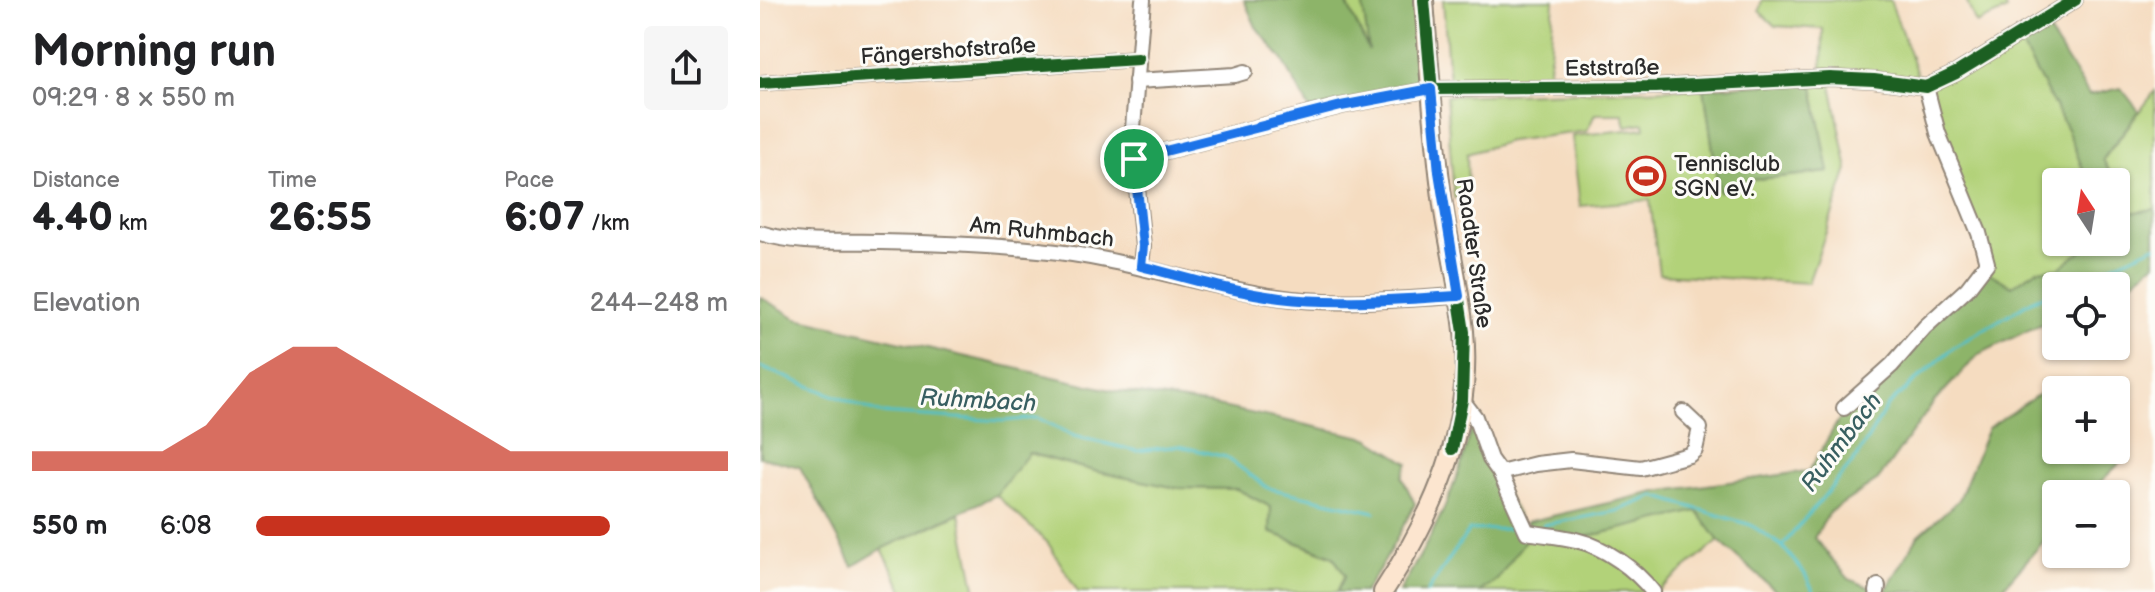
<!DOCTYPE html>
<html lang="en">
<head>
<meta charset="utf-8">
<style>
	body { margin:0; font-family:"Balsamiq Sans",sans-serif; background:#f6f6f6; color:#202124; height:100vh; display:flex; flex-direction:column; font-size:30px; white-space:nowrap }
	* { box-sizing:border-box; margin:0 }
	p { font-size:26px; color:#757577 }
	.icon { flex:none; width:44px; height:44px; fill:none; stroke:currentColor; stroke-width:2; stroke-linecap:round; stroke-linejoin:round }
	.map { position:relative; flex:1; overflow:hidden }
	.drawer { display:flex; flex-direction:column; background:#fff; width:760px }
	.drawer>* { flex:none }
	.needle { width:52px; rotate:348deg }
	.tools { position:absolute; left:1282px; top:168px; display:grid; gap:16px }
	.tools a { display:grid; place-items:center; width:88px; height:88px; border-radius:8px; background:#fff; box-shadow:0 2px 6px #0004; font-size:40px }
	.pin { position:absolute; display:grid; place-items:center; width:68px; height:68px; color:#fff; margin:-34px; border:4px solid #fff; border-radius:50%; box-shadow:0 2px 8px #0007 }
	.round { display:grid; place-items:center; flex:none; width:84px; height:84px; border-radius:8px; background:#f6f6f6 }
	.summary { display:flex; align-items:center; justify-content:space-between; height:136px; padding:0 32px }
	h1 { font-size:44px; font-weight:700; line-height:60px }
	.metrics { display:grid; grid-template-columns:repeat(3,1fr); gap:12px; height:136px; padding:8px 32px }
	.metrics div { display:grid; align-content:center }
	.metrics b { font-size:40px; font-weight:700 }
	.metrics small { font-size:22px; font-weight:400 }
	.metrics p { font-size:22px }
	.chart { height:224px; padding:16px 32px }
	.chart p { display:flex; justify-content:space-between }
	.chart svg { width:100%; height:144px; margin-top:8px; fill:#c8321e; opacity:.7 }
	ul { padding:0 32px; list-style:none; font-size:26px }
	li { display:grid; grid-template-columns:128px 96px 1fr; align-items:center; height:60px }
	li i { height:20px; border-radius:10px; background:#c8321e }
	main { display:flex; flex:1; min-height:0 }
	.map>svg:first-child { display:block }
</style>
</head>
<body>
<main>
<section class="drawer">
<div class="summary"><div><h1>Morning run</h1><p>09:29 · 8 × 550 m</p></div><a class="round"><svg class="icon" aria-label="share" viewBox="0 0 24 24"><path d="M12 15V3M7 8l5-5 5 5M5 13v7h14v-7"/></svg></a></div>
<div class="metrics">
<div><p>Distance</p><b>4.40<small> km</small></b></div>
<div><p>Time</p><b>26:55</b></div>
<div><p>Pace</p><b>6:07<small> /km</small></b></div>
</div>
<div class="chart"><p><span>Elevation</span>244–248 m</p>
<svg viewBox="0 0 160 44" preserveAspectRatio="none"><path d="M0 44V38L10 38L20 38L30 38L40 30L50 14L60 6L70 6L80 14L90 22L100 30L110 38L120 38L130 38L140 38L150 38L160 38V44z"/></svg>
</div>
<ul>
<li><b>550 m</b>6:08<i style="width:75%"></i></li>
</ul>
</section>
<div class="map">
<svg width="1395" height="592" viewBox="0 0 1395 592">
	<rect width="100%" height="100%" fill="#fdfcf7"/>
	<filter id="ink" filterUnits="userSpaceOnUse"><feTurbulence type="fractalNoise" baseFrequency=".0125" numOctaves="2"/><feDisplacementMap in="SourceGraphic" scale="16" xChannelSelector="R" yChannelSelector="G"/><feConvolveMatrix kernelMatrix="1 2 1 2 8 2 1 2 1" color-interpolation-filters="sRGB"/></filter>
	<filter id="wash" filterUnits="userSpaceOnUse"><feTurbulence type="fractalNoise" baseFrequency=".006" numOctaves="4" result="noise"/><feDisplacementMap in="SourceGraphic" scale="32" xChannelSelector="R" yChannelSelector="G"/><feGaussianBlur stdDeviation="1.8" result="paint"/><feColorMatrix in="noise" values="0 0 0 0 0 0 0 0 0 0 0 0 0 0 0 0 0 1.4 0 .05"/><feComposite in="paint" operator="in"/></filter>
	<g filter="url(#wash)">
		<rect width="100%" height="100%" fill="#f5dcc0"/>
		<g fill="#b2d279" stroke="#6e7e52" stroke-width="2">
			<path d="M 585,0 L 602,0 L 611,54 Z"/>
			<path d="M 683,0 L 794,0 L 788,83 L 689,82 Z"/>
			<path d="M 1002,0 L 1130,0 L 1161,85 L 1062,77 L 1063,29 L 1015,26 L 999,11 Z"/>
			<path d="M 1206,0 L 1243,0 L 1247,10 L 1216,24 Z"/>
			<path d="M 1257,37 L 1307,129 L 1328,182 L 1296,182 L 1296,242 L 1334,242 L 1299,268 L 1277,270 L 1251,287 L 1224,270 L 1168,88 Z"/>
			<path d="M 1070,79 L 1088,170 L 1048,283 L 899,274 L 890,200 L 820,206 L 812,136 L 885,128 L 884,123 L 866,126 L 863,114 L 835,114 L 827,131 L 749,141 L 707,154 L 708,196 L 694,198 L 686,96 L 944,88 L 959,192 L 988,180 L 1069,172 L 1052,81 Z"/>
			<path d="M 1395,91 L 1395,209 L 1369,213 L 1356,182 L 1343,160 Z"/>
			<path d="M 268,453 L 338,472 L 417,488 L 477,489 L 511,507 L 510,532 L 573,557 L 585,575 L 577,592 L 318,592 L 288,543 L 236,495 Z"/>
			<path d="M 937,511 L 959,541 L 896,592 L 720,592 L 737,580 L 768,536 L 821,538 Z"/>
			<path d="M 200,513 L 216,592 L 144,592 L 122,549 Z"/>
		</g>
		<g fill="#8db469" stroke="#5c704a" stroke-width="2">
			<path d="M 484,0 L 585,0 L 609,51 L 602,0 L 660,0 L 661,75 L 651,85 L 639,89 L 550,110 L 523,60 L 496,27 Z"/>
			<path d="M 1283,22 L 1329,95 L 1361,88 L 1379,111 L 1343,159 L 1354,182 L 1328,182 L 1307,129 L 1257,37 Z"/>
			<path d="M 1052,81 L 1069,172 L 988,180 L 959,192 L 944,88 Z"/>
			<path d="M 1356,187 L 1369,213 L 1395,209 L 1395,263 L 1365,288 L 1356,292 L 1356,286 L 1296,286 L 1296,317 L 1219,354 L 1174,402 L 1118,480 L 1070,512 L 1054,538 L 1089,579 L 1113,589 L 1113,592 L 1017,592 L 959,541 L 937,511 L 821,538 L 773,534 L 766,522 L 896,492 L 1049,471 L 1085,409 L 1224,270 L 1252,286 L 1277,270 L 1299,268 L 1334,242 L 1356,242 Z"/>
			<path d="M 0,297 L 37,318 L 351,390 L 452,405 L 608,438 L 648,463 L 642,477 L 655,504 L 624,562 L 604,592 L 577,592 L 585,575 L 573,556 L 510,532 L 511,507 L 477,489 L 417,488 L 338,472 L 269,453 L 236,495 L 122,549 L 93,566 L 40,467 L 0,457 Z"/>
			<path d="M 1291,386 L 1296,391 L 1296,450 L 1353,450 L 1363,460 L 1328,494 L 1296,494 L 1296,527 L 1239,592 L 1125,592 L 1158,536 L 1199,500 L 1228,428 Z"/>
			<path d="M 712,425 L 768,536 L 737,580 L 719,592 L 639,592 C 673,535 697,490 712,425 Z"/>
		</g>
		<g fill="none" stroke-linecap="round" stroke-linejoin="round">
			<g stroke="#51c0c6" stroke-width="3">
				<path d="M 1305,286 L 1395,246"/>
				<path d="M 0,367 L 119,413 L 243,421 L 278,418 L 314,436 L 377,451 L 419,446 L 466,457 L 508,488 L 615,512"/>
				<path d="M 783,525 L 857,511 L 895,496 L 991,525 L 1022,546 L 1045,574 L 1054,592"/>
				<path d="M 1022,546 L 1097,457 L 1127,406 L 1194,347 L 1273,300 L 1296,290"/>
				<path d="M 667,592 L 709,530 L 749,529"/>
			</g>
		</g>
	</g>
	<g filter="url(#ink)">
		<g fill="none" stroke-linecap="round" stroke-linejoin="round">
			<g stroke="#908476" stroke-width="18">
				<g id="minor">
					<path d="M 376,81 L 475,75 L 485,72"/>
					<path d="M 0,83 L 378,59"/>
					<path d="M 374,159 L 581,106 L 671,89 L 896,87 L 1070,78 L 1114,80 L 1166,87 L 1196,73 L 1315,0"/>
					<path d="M 0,233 C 39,245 80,241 121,242 C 173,243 226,245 279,250 C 360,257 436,285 517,297 C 577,306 638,299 699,296"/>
					<path d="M 381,266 L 383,246 L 372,141 L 383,0"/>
					<path d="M 702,400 L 715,417 L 730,459 L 740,473 L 767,532 C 783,535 801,536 816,540 C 845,547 875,569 893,592"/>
					<path d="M 1084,408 L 1132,365 L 1165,327 L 1207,289 L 1227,263 L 1219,233 L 1178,133 L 1166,87"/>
					<path d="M 740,473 L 776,464 L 811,460 L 881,468 L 929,455 L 935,450 L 940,428 L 923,412"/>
					<path d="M 1117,592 L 1118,586"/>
				</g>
			</g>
			<g stroke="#908476" stroke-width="22">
				<path id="secondary" d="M 623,592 C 674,513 713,427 704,331 C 700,289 689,247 683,205 C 674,137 669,69 664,0"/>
			</g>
			<use href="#minor" stroke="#fff" stroke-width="14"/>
			<use href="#secondary" stroke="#fce5cf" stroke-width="18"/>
			<g stroke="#fdfcf7" stroke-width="17">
				<g id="cycleway">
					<path d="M 664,0 L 679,172 L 704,332 L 702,400 L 692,449"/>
					<path d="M 0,83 L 378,59"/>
					<path d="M 374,159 L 581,106 L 671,89 L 896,87 L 1070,78 L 1114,80 L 1166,87 L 1196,73 L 1315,0"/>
				</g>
			</g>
			<use href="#cycleway" stroke="#1b5e20" stroke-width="12"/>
		</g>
	</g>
	<g fill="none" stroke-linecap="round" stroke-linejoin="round" filter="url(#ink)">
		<g stroke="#fff" stroke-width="16">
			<path id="route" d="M 671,89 L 679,172 L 699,296 C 639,299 579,305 520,298 C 472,292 427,278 381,266 L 383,246 L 374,159 L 581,106 Z"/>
		</g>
		<use href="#route" stroke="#1a73e8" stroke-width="10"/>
	</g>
	<defs>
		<g id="stadium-ring" transform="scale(2)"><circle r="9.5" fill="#fdfcf7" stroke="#c8321e" stroke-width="1.5"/><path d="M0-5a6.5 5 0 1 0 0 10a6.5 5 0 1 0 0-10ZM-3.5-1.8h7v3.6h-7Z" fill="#c8321e"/></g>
	</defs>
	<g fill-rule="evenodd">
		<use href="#stadium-ring" x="886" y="176"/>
	</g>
	<g text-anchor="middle" stroke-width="6" stroke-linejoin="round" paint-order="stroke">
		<g font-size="22" fill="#2b2b2b" stroke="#fdfcf7">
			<text transform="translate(188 50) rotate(-4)" y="8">Fängershofstraße</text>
			<text transform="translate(852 67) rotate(-1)" y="8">Eststraße</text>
			<text transform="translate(282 231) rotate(6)" y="8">Am Ruhmbach</text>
			<text transform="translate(715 253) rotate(82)" y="8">Raadter Straße</text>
		</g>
		<g font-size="22" fill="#2b2b2b" stroke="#fdfcf7" text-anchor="start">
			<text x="914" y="171">Tennisclub<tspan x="914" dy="25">SGN eV.</tspan></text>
		</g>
		<g font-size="24" font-style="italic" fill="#385f61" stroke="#fdfcf7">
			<text transform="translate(218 400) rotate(3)" y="8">Ruhmbach</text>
			<text transform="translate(1081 442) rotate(-53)" y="8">Ruhmbach</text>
		</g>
	</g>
</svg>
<div class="tools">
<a><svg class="needle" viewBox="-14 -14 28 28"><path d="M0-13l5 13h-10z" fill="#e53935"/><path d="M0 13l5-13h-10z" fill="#757577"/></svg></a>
<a><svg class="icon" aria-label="locate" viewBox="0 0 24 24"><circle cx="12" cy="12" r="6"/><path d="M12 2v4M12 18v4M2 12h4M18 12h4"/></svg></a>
<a>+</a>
<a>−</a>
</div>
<div class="pin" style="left:374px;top:159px;background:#1e9e55"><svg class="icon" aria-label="arrive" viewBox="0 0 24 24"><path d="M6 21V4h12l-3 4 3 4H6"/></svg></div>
</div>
</main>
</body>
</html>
